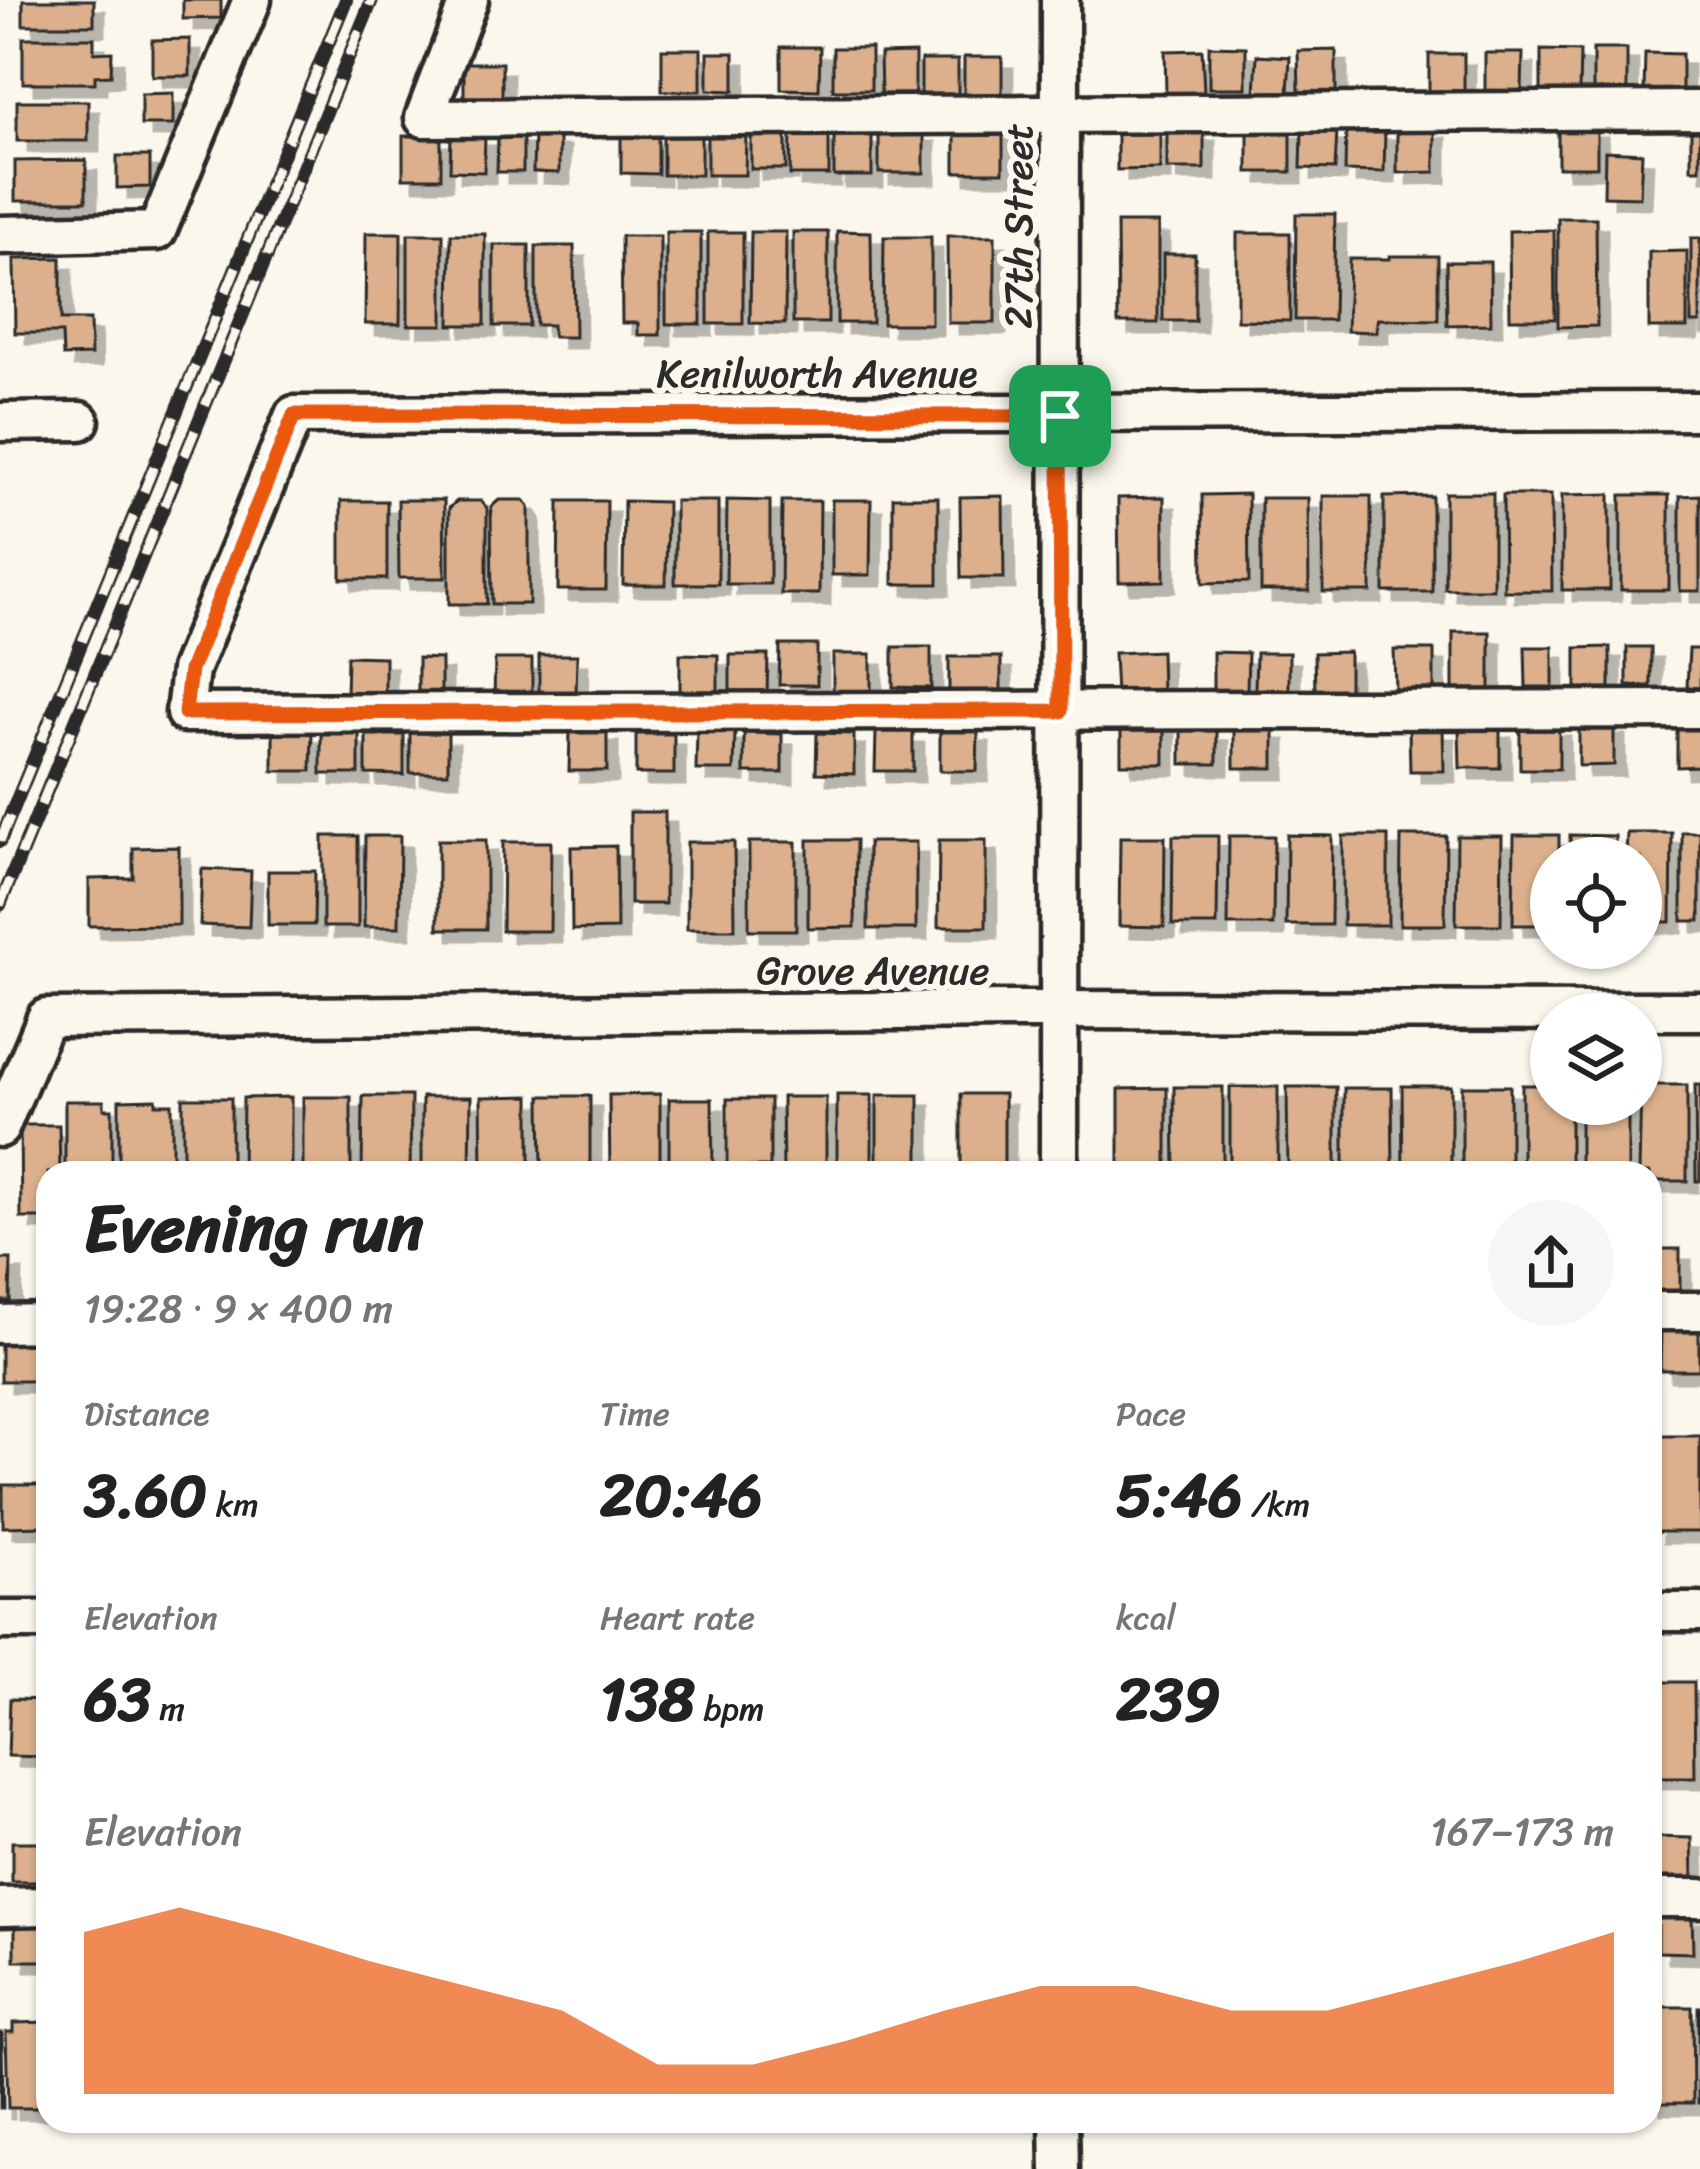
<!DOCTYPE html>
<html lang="en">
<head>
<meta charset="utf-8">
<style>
	body { margin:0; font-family:Sriracha,sans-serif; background:#f6f6f6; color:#222; height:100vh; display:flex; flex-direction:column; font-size:45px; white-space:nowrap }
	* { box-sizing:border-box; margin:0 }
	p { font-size:39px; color:#767676 }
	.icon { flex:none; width:66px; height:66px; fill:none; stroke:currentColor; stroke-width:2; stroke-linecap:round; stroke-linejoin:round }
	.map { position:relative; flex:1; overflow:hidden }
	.details { position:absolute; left:36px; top:1161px; width:1626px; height:972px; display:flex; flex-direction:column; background:#fff; border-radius:36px; box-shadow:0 3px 9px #0004 }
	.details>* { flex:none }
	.controls { position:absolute; left:1530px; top:837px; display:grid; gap:24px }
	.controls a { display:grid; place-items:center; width:132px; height:132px; border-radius:50%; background:#fff; box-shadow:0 3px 9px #0004; font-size:60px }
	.pin { position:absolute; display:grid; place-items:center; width:102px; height:102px; color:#fff; margin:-51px; border-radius:24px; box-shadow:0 6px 18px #0006 }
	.round { display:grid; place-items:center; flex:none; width:126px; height:126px; border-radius:63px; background:#f6f6f6 }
	.headline { display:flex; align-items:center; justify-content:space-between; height:204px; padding:0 48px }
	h1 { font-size:66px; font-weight:700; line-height:90px }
	.figures { display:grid; grid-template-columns:repeat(3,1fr); gap:18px; height:204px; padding:12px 48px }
	.figures div { display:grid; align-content:center }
	.figures b { font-size:60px; font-weight:700 }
	.figures small { font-size:33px; font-weight:400 }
	.figures p { font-size:33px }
	.chart { height:336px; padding:24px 48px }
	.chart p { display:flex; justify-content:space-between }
	.chart svg { width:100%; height:216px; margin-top:12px; fill:#ea580c; opacity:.7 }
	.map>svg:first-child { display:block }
</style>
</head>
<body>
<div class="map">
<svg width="1700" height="2169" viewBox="0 0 1700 2169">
	<defs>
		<filter id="shadow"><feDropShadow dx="11" dy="11" stdDeviation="0" flood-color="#0004"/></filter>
	</defs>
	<rect width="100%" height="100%" fill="#fbf7ec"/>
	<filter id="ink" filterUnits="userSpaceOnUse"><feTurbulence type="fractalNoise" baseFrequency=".00833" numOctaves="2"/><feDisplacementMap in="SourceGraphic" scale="24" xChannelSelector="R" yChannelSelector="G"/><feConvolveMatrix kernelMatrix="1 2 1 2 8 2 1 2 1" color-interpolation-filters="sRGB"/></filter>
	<g filter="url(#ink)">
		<g fill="#dcb08c" stroke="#2b2b2b" stroke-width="3" filter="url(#shadow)">
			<rect x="23" y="0" width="71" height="25"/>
			<path d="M 183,0 L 221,0 L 221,18 L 183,19 Z"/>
			<path d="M 23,38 L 94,38 L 94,53 L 112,52 L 111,75 L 95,76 L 95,83 L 23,83 Z"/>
			<path d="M 190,39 L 190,76 L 152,76 L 152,40 Z"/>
			<path d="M 1209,46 L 1246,47 L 1246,88 L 1209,88 Z"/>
			<path d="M 781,47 L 820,47 L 819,90 L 781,89 Z"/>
			<rect x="833" y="48" width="38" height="42"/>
			<rect x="662" y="49" width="39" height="42"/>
			<rect x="1593" y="49" width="34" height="41"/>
			<path d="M 1202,50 L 1204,92 L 1166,93 L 1165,51 Z"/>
			<path d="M 1336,50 L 1336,92 L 1299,93 L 1298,51 Z"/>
			<path d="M 1541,50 L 1580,51 L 1579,93 L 1541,93 Z"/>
			<path d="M 708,53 L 734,53 L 734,91 L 708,90 Z"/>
			<path d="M 915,53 L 915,94 L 881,94 L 880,54 Z"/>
			<path d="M 1485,53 L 1523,53 L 1522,91 L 1485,90 Z"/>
			<path d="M 1645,53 L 1682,54 L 1682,91 L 1644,91 Z"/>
			<rect x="1429" y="54" width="35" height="37"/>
			<path d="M 1257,55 L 1290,57 L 1288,94 L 1255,93 Z"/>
			<path d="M 964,57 L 1002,57 L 1002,97 L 964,96 Z"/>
			<rect x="921" y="60" width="37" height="37"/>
			<rect x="464" y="63" width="38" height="37"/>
			<path d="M 173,93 L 173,125 L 141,125 L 141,94 Z"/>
			<rect x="17" y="101" width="71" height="40"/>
			<rect x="1558" y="126" width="39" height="41"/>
			<rect x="1248" y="127" width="43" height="45"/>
			<path d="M 1435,127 L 1435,172 L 1397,173 L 1397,128 Z"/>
			<path d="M 1117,128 L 1160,128 L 1160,169 L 1117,170 Z"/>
			<path d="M 1346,128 L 1385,129 L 1384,172 L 1345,171 Z"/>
			<rect x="1691" y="128" width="9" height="41"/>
			<rect x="955" y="129" width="48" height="43"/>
			<path d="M 1204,130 L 1204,169 L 1167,169 L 1167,131 Z"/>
			<path d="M 1302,130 L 1337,131 L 1335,169 L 1301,168 Z"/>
			<rect x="879" y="131" width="45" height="42"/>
			<path d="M 701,132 L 701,175 L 663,175 L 663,133 Z"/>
			<path d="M 707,132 L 746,133 L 745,175 L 707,175 Z"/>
			<rect x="751" y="132" width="35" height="37"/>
			<path d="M 791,133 L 829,133 L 829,175 L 790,175 Z"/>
			<path d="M 498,134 L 523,134 L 523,172 L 497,172 Z"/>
			<path d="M 621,134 L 658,134 L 658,174 L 621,173 Z"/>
			<rect x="834" y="134" width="38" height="42"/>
			<path d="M 451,135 L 485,135 L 484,172 L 450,171 Z"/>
			<path d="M 534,135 L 559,135 L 559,173 L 533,172 Z"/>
			<rect x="403" y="136" width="38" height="42"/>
			<path d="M 1605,151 L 1642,153 L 1640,197 L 1604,196 Z"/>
			<path d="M 117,156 L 150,156 L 150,187 L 117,188 Z"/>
			<path d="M 86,160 L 86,201 L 15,201 L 15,161 Z"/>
			<path d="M 1296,214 L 1335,214 L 1333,320 L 1295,320 Z"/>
			<path d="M 1558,218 L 1596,218 L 1597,326 L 1558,327 Z"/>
			<path d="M 1117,223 L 1158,223 L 1158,323 L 1118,323 Z"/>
			<path d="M 1554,230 L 1555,319 L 1510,319 L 1509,231 Z"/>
			<path d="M 837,231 L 871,232 L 872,323 L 837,323 Z"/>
			<rect x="666" y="232" width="35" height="92"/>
			<rect x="708" y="232" width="35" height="92"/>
			<path d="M 751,232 L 786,232 L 785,324 L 750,323 Z"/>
			<rect x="793" y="232" width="35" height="91"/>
			<path d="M 366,233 L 401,233 L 400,324 L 365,324 Z"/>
			<path d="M 1237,233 L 1290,233 L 1290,321 L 1237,320 Z"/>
			<rect x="408" y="234" width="35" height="91"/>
			<path d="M 451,234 L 485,234 L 485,325 L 450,325 Z"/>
			<path d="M 621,236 L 660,236 L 660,335 L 638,335 L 638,323 L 622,323 Z"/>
			<path d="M 947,236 L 995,236 L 995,323 L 948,323 Z"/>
			<path d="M 884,237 L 931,237 L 931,324 L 883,324 Z"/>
			<rect x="1691" y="238" width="9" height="85"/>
			<rect x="494" y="245" width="35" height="81"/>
			<path d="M 536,246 L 574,246 L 575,337 L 553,337 L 552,325 L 536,325 Z"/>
			<path d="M 1687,251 L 1687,328 L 1649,328 L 1649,252 Z"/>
			<rect x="1163" y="254" width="32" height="67"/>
			<path d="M 1390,256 L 1438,256 L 1438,320 L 1377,319 L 1377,332 L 1347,331 L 1349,259 L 1390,259 Z"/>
			<path d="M 61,258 L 61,320 L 90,320 L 91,355 L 63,356 L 62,333 L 15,333 L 14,259 Z"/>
			<path d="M 1446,262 L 1490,262 L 1491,324 L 1447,325 Z"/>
			<rect x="1445" y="493" width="48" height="96"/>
			<path d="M 1248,494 L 1249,582 L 1203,583 L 1202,495 Z"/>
			<path d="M 1610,494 L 1610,590 L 1562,590 L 1562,495 Z"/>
			<path d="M 1503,495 L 1551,495 L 1552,591 L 1504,591 Z"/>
			<rect x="1621" y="495" width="48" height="95"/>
			<path d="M 1700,495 L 1700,591 L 1680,591 L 1680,496 Z"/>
			<path d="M 1003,496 L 1004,578 L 961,578 L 960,497 Z"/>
			<rect x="1323" y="496" width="48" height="96"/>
			<path d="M 1432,496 L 1432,592 L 1384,592 L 1384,497 Z"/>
			<rect x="893" y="497" width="45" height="87"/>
			<path d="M 1164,497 L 1164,581 L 1119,582 L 1118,498 Z"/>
			<path d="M 1261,498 L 1308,498 L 1309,591 L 1261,591 Z"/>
			<path d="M 398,500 L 444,500 L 445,578 L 399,578 Z"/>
			<path d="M 499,500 L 524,500 L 529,507 L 529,604 L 492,604 L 491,507 Z"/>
			<path d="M 727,500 L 770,501 L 770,584 L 726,584 Z"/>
			<path d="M 832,500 L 871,500 L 870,575 L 832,575 Z"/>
			<rect x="341" y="501" width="46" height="78"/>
			<path d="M 457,501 L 481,501 L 487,508 L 487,604 L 449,604 L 449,508 Z"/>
			<path d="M 559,501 L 607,501 L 606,590 L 558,590 Z"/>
			<path d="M 624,501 L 667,502 L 666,585 L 623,585 Z"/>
			<rect x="675" y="501" width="43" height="83"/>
			<path d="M 782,501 L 820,501 L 819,594 L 781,594 Z"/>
			<rect x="1453" y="632" width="37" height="58"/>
			<path d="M 780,645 L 817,645 L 817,685 L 779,685 Z"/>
			<path d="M 893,647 L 931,647 L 931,688 L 893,687 Z"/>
			<path d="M 1525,647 L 1553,647 L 1553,687 L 1526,687 Z"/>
			<path d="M 1610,647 L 1610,688 L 1576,688 L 1576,648 Z"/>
			<rect x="1627" y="647" width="24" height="39"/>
			<path d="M 1689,649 L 1700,649 L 1700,688 L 1687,687 Z"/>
			<path d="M 1394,650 L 1434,650 L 1434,693 L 1395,693 Z"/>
			<path d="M 1161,651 L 1162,694 L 1116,695 L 1114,653 Z"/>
			<path d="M 1213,652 L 1248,653 L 1247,691 L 1213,690 Z"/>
			<path d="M 1349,652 L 1349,692 L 1315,692 L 1314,653 Z"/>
			<path d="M 1256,653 L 1289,653 L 1289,692 L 1255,691 Z"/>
			<path d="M 680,654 L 718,655 L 718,694 L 680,694 Z"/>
			<rect x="833" y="654" width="38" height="40"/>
			<path d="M 539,655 L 577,655 L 576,695 L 539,695 Z"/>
			<path d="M 730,655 L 768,655 L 767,695 L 730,694 Z"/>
			<path d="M 347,656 L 385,657 L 385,697 L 346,697 Z"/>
			<rect x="949" y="657" width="52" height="39"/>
			<path d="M 418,658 L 441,659 L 441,696 L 418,696 Z"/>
			<path d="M 495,659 L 532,659 L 532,699 L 494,699 Z"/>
			<path d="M 1164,723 L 1164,764 L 1121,764 L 1121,724 Z"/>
			<path d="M 1579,724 L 1614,724 L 1614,765 L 1579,766 Z"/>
			<rect x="1520" y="725" width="39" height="44"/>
			<path d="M 1677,726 L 1700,726 L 1700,766 L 1677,767 Z"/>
			<path d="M 1500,727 L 1500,768 L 1460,768 L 1459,728 Z"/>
			<path d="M 1409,728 L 1443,728 L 1444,771 L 1410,771 Z"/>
			<path d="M 1181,729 L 1217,730 L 1217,764 L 1181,764 Z"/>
			<rect x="1234" y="729" width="40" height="39"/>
			<path d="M 697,730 L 735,730 L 734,770 L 696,770 Z"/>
			<path d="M 940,730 L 978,731 L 977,771 L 940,771 Z"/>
			<path d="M 273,731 L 312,732 L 311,771 L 273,771 Z"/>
			<path d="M 570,731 L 607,731 L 607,771 L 569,771 Z"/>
			<path d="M 876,732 L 913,732 L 913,771 L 875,771 Z"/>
			<rect x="410" y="733" width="38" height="40"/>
			<path d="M 744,733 L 782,734 L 782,773 L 744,773 Z"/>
			<path d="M 817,733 L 854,734 L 854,774 L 816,773 Z"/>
			<rect x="321" y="734" width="38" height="40"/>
			<rect x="636" y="734" width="38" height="40"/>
			<path d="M 366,735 L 404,735 L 404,775 L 366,774 Z"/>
			<rect x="630" y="812" width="35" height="92"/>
			<rect x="1682" y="832" width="18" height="89"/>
			<path d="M 1627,833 L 1672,833 L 1671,922 L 1641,922 L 1641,858 L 1626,858 Z"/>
			<path d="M 1287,835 L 1332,836 L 1331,925 L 1286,925 Z"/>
			<path d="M 1514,835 L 1559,835 L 1559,858 L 1551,858 L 1551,925 L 1513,925 Z"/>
			<path d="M 1570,835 L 1615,836 L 1615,858 L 1570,858 Z"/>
			<rect x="323" y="836" width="35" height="91"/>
			<path d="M 365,836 L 400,836 L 399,927 L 364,927 Z"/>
			<path d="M 1173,836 L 1218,836 L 1217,925 L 1172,925 Z"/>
			<path d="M 1229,836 L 1274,836 L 1273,925 L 1228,925 Z"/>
			<rect x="1343" y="836" width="45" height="89"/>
			<path d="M 1401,836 L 1446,836 L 1445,925 L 1400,925 Z"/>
			<path d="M 1457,836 L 1502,836 L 1501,925 L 1456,925 Z"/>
			<path d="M 1120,837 L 1165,837 L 1164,927 L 1119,926 Z"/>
			<rect x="438" y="840" width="48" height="89"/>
			<path d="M 808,840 L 856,840 L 855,927 L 808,928 Z"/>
			<path d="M 939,840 L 986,840 L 986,927 L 938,927 Z"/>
			<path d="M 503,842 L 551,842 L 550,931 L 502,931 Z"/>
			<path d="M 687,842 L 734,842 L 735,929 L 687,929 Z"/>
			<rect x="749" y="842" width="47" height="88"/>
			<rect x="868" y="842" width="48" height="87"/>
			<path d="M 616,846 L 617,929 L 572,930 L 571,847 Z"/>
			<path d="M 179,847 L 179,925 L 89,926 L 89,879 L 133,878 L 133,848 Z"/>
			<path d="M 202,869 L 251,871 L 249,927 L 200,925 Z"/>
			<path d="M 268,871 L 315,871 L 314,925 L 268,925 Z"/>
			<path d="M 1522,1085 L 1551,1085 L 1551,1104 L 1570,1104 L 1570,1173 L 1522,1173 Z"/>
			<path d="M 1641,1085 L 1687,1085 L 1687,1181 L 1650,1181 L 1650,1173 L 1639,1173 Z"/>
			<path d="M 1695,1085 L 1700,1085 L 1700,1181 L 1696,1181 Z"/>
			<path d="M 1402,1086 L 1451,1086 L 1451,1173 L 1403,1173 Z"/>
			<rect x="1462" y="1086" width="48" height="87"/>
			<path d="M 1174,1087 L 1223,1087 L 1223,1173 L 1175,1173 Z"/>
			<rect x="1230" y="1087" width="48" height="86"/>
			<path d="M 1287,1087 L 1336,1087 L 1336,1173 L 1288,1173 Z"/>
			<path d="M 1167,1088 L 1167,1173 L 1119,1173 L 1119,1089 Z"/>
			<path d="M 1344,1088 L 1392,1088 L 1393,1173 L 1344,1173 Z"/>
			<path d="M 660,1094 L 660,1173 L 610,1173 L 609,1095 Z"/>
			<rect x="961" y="1094" width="43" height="79"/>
			<rect x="837" y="1095" width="35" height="78"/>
			<rect x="877" y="1095" width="42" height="78"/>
			<path d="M 363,1096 L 411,1096 L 410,1173 L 362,1173 Z"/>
			<path d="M 530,1096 L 530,1173 L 482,1173 L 481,1097 Z"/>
			<path d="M 541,1096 L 590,1096 L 590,1173 L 542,1173 Z"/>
			<path d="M 291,1097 L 291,1173 L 242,1173 L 243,1098 Z"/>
			<rect x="303" y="1097" width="48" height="76"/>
			<path d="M 422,1097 L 471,1097 L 470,1173 L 422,1173 Z"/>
			<path d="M 782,1097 L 826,1097 L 826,1173 L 783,1173 Z"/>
			<rect x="183" y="1098" width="48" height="75"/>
			<path d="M 156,1099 L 156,1104 L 172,1104 L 172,1171 L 119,1172 L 119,1100 Z"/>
			<path d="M 669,1099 L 712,1099 L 713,1167 L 669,1167 Z"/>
			<rect x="727" y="1099" width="43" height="68"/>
			<path d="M 65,1101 L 104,1101 L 104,1109 L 112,1109 L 112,1173 L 65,1173 Z"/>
			<rect x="1580" y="1104" width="48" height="69"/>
			<path d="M 20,1125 L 59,1125 L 60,1173 L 48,1173 L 48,1218 L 21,1218 Z"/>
			<rect x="1650" y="1249" width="30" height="42"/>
			<path d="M 0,1259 L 11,1259 L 10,1301 L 0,1301 Z"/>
			<path d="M 1661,1328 L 1699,1329 L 1699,1370 L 1660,1370 Z"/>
			<rect x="1" y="1343" width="42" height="38"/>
			<rect x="1653" y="1436" width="47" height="96"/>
			<path d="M 3,1485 L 44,1485 L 45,1526 L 3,1527 Z"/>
			<path d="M 1650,1682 L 1694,1682 L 1695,1778 L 1650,1778 Z"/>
			<path d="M 10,1699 L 48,1700 L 48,1757 L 8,1756 Z"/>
			<path d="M 1654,1837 L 1692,1838 L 1693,1879 L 1654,1879 Z"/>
			<rect x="12" y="1842" width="36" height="40"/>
			<path d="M 1658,1913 L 1692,1913 L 1693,1953 L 1658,1952 Z"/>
			<path d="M 15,1921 L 48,1922 L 48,1961 L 15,1961 Z"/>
			<path d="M 1650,2007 L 1692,2007 L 1693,2103 L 1650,2103 Z"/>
			<rect x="1698" y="2007" width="2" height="96"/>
			<path d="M 47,2022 L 48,2108 L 8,2108 L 6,2032 L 13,2032 L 13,2023 Z"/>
			<path d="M 0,2033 L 2,2033 L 3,2108 L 0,2108 Z"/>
		</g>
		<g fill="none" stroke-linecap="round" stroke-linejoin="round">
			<g stroke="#2b2b2b" stroke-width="45">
				<g id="minor">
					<path d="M 469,0 L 424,118 L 1700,110"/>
					<path d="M 0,235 L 157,231 L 252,0"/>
					<path d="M 1700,411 L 294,415 L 190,670 L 185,713 L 1700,709"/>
					<path d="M 0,422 L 80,421"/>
					<path d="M 0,1128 L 46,1018 L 1011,1010 L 1700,1011"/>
					<path d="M 1059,1173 L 1060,0"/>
					<path d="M 1650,1311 L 1700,1311"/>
					<path d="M 0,1324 L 48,1323"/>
					<path d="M 1650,1612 L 1700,1612"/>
					<path d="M 0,1620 L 48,1620"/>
					<path d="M 1650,1898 L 1700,1898"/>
					<path d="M 0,1907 L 48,1906"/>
					<path d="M 1059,2121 L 1060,2169"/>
				</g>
			</g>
			<use href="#minor" stroke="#fbf7ec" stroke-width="36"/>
			<g stroke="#2b2b2b" stroke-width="14">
				<g id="rail">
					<path d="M 0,841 L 346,0"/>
					<path d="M 0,905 L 372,0"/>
				</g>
			</g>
			<use href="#rail" stroke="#fbf7ec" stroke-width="9" stroke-dasharray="27" stroke-linecap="butt"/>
		</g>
	</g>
	<g fill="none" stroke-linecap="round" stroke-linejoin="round" filter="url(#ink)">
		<g stroke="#fff" stroke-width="24">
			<path id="route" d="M 294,415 L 1060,416 L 1061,711 L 185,713 L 190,670 Z"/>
		</g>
		<use href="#route" stroke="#ea580c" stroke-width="15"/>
	</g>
	<g text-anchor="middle" stroke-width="12" stroke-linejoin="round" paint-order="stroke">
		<g font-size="39" fill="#2b2b2b" stroke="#fbf7ec">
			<text transform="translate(1018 226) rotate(-90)" y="14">27th Street</text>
			<text x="817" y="387">Kenilworth Avenue</text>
			<text x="873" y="984">Grove Avenue</text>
		</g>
	</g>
</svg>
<div class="controls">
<a><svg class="icon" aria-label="locate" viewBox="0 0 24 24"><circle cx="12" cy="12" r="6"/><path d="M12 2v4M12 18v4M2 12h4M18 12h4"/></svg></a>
<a><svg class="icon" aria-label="layers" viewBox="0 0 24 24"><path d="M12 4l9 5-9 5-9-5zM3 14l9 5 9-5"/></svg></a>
</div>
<div class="pin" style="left:1060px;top:416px;background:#1e9e55"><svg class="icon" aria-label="arrive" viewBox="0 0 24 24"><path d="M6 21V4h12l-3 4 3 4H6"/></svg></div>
<section class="details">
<div class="headline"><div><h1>Evening run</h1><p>19:28 · 9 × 400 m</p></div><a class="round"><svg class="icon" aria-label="share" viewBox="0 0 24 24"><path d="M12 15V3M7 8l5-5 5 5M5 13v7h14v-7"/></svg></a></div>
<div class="figures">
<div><p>Distance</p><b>3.60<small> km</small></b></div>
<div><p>Time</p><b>20:46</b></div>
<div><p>Pace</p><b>5:46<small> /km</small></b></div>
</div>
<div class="figures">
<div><p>Elevation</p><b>63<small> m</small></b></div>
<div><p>Heart rate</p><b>138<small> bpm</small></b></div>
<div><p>kcal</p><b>239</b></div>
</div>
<div class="chart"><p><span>Elevation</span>167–173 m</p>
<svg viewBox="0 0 160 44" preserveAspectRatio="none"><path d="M0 44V11L10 6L20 11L30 17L40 22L50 27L60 38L70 38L80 33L90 27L100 22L110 22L120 27L130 27L140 22L150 17L160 11V44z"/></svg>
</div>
</section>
</div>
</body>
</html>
